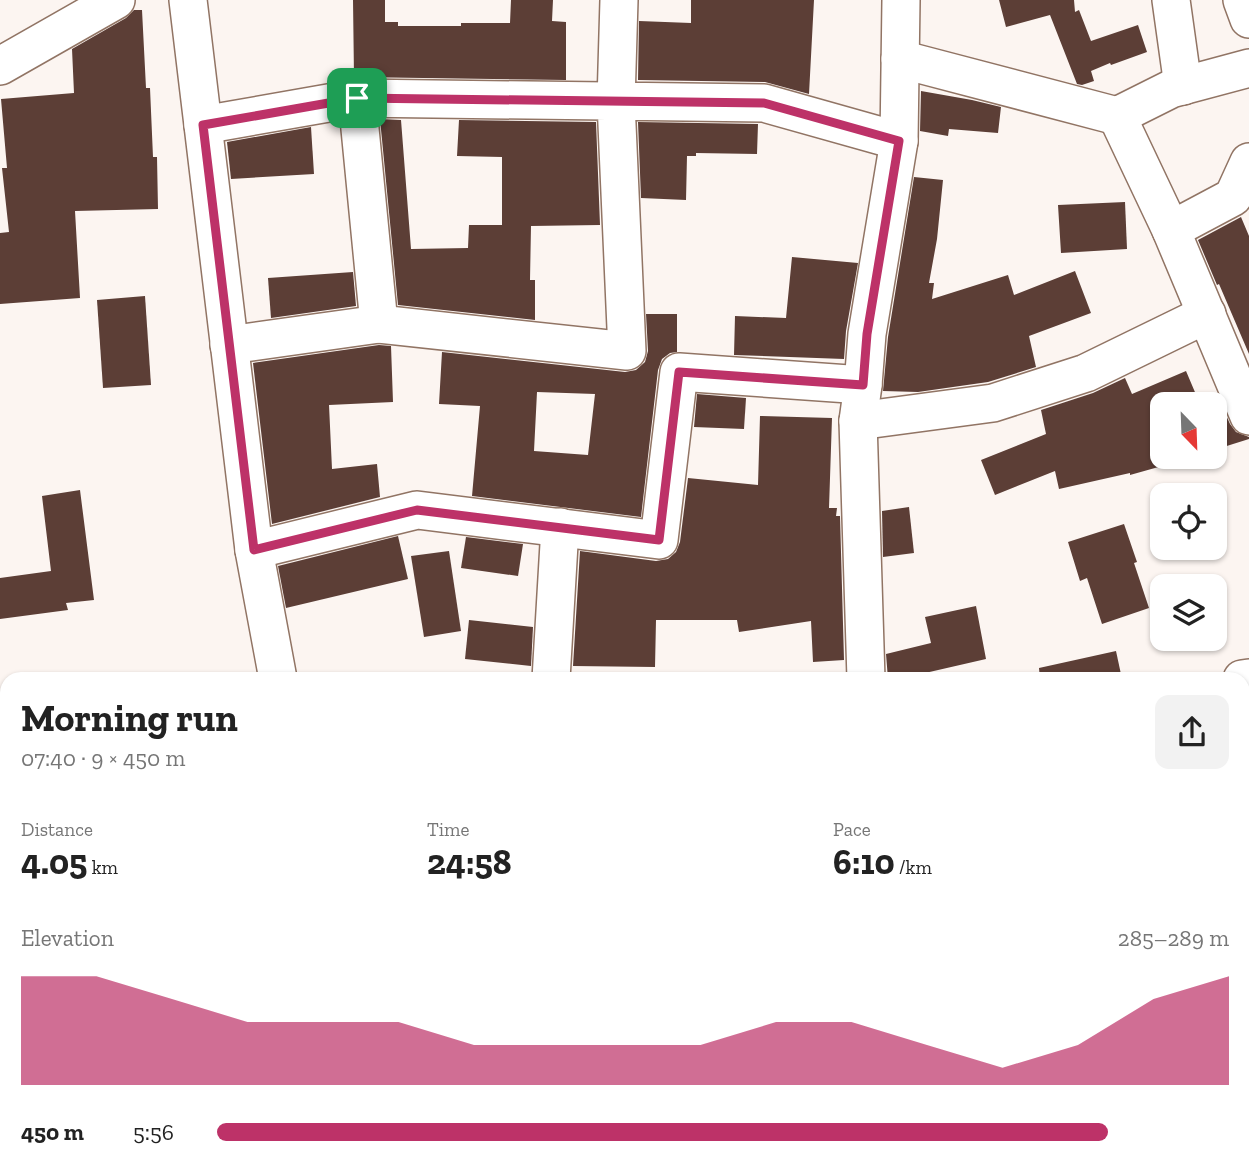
<!DOCTYPE html>
<html lang="en">
<head>
<meta charset="utf-8">
<style>
	body { margin:0; font-family:"Zilla Slab",serif; background:#f2f2f2; color:#222; height:100vh; display:flex; flex-direction:column; font-size:26px; white-space:nowrap }
	* { box-sizing:border-box; margin:0 }
	p { font-size:23px; color:#767676 }
	.icon { flex:none; width:38px; height:38px; fill:none; stroke:currentColor; stroke-width:2; stroke-linecap:round; stroke-linejoin:round }
	.map { position:relative; flex:1; overflow:hidden }
	.side { position:absolute; left:0px; top:672px; width:1250px; height:502px; display:flex; flex-direction:column; background:#fff; border-radius:21px 21px 0 0; box-shadow:0 2px 5px #0004 }
	.side>* { flex:none }
	.needle { width:46px; rotate:157deg }
	.controls { position:absolute; left:1150px; top:392px; display:grid; gap:14px }
	.controls a { display:grid; place-items:center; width:77px; height:77px; border-radius:14px; background:#fff; box-shadow:0 2px 5px #0004; font-size:35px }
	.pin { position:absolute; display:grid; place-items:center; width:60px; height:60px; color:#fff; margin:-30px; border-radius:14px; box-shadow:0 4px 10px #0006 }
	.round { display:grid; place-items:center; flex:none; width:74px; height:74px; border-radius:14px; background:#f2f2f2 }
	.overview { display:flex; align-items:center; justify-content:space-between; height:119px; padding:0 21px }
	h1 { font-size:38px; font-weight:700; line-height:52px }
	.stats { display:grid; grid-template-columns:repeat(3,1fr); gap:10px; height:119px; padding:7px 21px }
	.stats div { display:grid; align-content:center }
	.stats b { font-size:35px; font-weight:700 }
	.stats small { font-size:19px; font-weight:400 }
	.stats p { font-size:19px }
	.chart { height:196px; padding:14px 21px }
	.chart p { display:flex; justify-content:space-between }
	.chart svg { width:100%; height:126px; margin-top:7px; fill:#bd3268; opacity:.7 }
	ul { padding:0 21px; list-style:none; font-size:23px }
	li { display:grid; grid-template-columns:112px 84px 1fr; align-items:center; height:52px }
	li i { height:18px; border-radius:9px; background:#bd3268 }
	.map>svg:first-child { display:block }
</style>
</head>
<body>
<div class="map">
<svg width="1249" height="1174" viewBox="0 0 1249 1174">
	<rect width="100%" height="100%" fill="#fcf5f1"/>
	<g fill="#5c3e36" fill-rule="evenodd">
		<path d="M 353,0 L 385,0 L 385,22 L 398,22 L 398,26 L 461,26 L 461,23 L 510,23 L 511,0 L 553,0 L 552,21 L 566,22 L 566,80 L 354,77 Z"/>
		<path d="M 691,0 L 814,0 L 809,94 L 765,82 L 638,80 L 639,21 L 691,23 Z"/>
		<path d="M 999,0 L 1074,0 L 1075,12 L 1079,10 L 1091,41 L 1138,25 L 1147,52 L 1111,65 L 1110,63 L 1091,71 L 1094,81 L 1082,85 L 1077,84 L 1050,15 L 1006,27 Z"/>
		<path d="M 134,10 L 142,10 L 146,88 L 150,88 L 153,157 L 157,157 L 158,209 L 75,211 L 80,298 L 0,304 L 0,233 L 9,232 L 2,168 L 7,168 L 1,99 L 74,93 L 72,49 L 126,18 Z"/>
		<path d="M 921,91 L 972,100 L 1001,107 L 998,133 L 949,129 L 948,136 L 920,131 Z"/>
		<path d="M 380,119 L 401,120 L 411,249 L 468,248 L 469,225 L 502,225 L 502,157 L 457,156 L 459,120 L 596,122 L 600,225 L 531,226 L 530,280 L 535,280 L 535,320 L 398,305 Z"/>
		<path d="M 638,122 L 758,124 L 757,154 L 696,153 L 696,156 L 687,156 L 686,200 L 641,198 Z"/>
		<path d="M 311,127 L 314,174 L 231,179 L 227,142 Z"/>
		<path d="M 914,177 L 943,180 L 937,239 L 929,283 L 934,283 L 932,299 L 1008,275 L 1014,295 L 1075,271 L 1091,313 L 1029,336 L 1036,367 L 988,382 L 918,392 L 883,391 L 888,337 Z"/>
		<path d="M 1125,202 L 1127,249 L 1061,253 L 1058,205 Z"/>
		<path d="M 1241,217 L 1249,236 L 1249,354 L 1219,284 L 1217,285 L 1198,240 Z"/>
		<path d="M 792,257 L 858,263 L 846,331 L 844,359 L 734,355 L 735,316 L 786,318 Z"/>
		<path d="M 353,272 L 356,306 L 271,318 L 268,278 Z"/>
		<path d="M 145,296 L 151,385 L 103,388 L 97,300 Z"/>
		<path d="M 646,314 L 677,314 L 677,352 L 670,353 L 662,359 L 658,370 L 641,517 L 472,496 L 480,406 L 439,404 L 442,352 L 625,372 L 636,370 L 645,362 L 648,351 ZM 537,392 L 595,394 L 588,455 L 534,451 Z"/>
		<path d="M 379,345 L 391,346 L 393,402 L 329,405 L 332,469 L 377,464 L 380,497 L 272,524 L 253,363 Z"/>
		<path d="M 1186,371 L 1200,404 L 1162,404 L 1162,466 L 1130,475 L 1130,473 L 1059,489 L 1055,471 L 995,495 L 981,460 L 1046,434 L 1041,410 L 1093,393 L 1125,378 L 1132,394 Z"/>
		<path d="M 697,394 L 746,398 L 744,429 L 694,427 Z"/>
		<path d="M 1224,411 L 1230,424 L 1236,432 L 1249,437 L 1249,439 L 1214,450 L 1214,414 Z"/>
		<path d="M 760,416 L 832,418 L 829,508 L 837,508 L 836,516 L 840,516 L 844,660 L 813,662 L 811,621 L 739,632 L 737,620 L 656,620 L 655,667 L 573,666 L 580,551 L 656,561 L 668,559 L 676,552 L 680,542 L 688,478 L 758,485 Z"/>
		<path d="M 80,490 L 94,600 L 66,603 L 68,610 L 0,619 L 0,578 L 51,571 L 42,496 Z"/>
		<path d="M 909,507 L 914,553 L 883,557 L 882,511 Z"/>
		<path d="M 1124,524 L 1137,562 L 1134,563 L 1149,608 L 1102,624 L 1087,578 L 1080,581 L 1068,542 Z"/>
		<path d="M 398,536 L 408,579 L 286,608 L 278,566 Z"/>
		<path d="M 466,537 L 523,544 L 518,576 L 461,568 Z"/>
		<path d="M 449,551 L 461,631 L 424,637 L 411,556 Z"/>
		<path d="M 976,606 L 986,659 L 899,679 L 888,679 L 886,654 L 931,643 L 925,617 Z"/>
		<path d="M 469,620 L 533,627 L 531,666 L 465,659 Z"/>
		<path d="M 1116,651 L 1122,679 L 1040,679 L 1039,668 Z"/>
	</g>
	<g fill="none" stroke-linecap="round" stroke-linejoin="round">
		<g stroke="#917464" stroke-width="40">
			<g id="minor">
				<path d="M 188,0 L 254,550 L 278,679"/>
				<path d="M 619,0 L 616,102 L 627,351 L 379,324 L 357,98 L 764,103 L 899,141 L 901,0"/>
				<path d="M 1171,0 L 1183,86"/>
				<path d="M 1242,0 L 1249,19"/>
				<path d="M 900,59 L 1117,116 L 1171,89 L 1249,68"/>
				<path d="M 0,66 L 116,0"/>
				<path d="M 1117,116 L 1171,230 L 1249,416"/>
				<path d="M 203,125 L 357,98"/>
				<path d="M 1171,230 L 1233,197 L 1249,162"/>
				<path d="M 229,345 L 379,324"/>
				<path d="M 858,421 L 993,403 L 1086,373 L 1207,314"/>
				<path d="M 254,550 L 417,510 L 659,540 L 679,372 L 863,385"/>
				<path d="M 551,679 L 560,527"/>
				<path d="M 866,679 L 858,421 L 863,385 L 867,334 L 899,141"/>
				<path d="M 1242,679 L 1249,678"/>
				<path d="M 1242,934 L 1249,933"/>
				<path d="M 0,952 L 7,951"/>
				<path d="M 335,1167 L 339,1174"/>
				<path d="M 640,1167 L 644,1174"/>
			</g>
		</g>
		<use href="#minor" stroke="#fff" stroke-width="37"/>
	</g>
	<g fill="none" stroke-linecap="round" stroke-linejoin="round">
		<g stroke="#fff" stroke-width="14">
			<path id="route" d="M 357,98 L 764,103 L 899,141 L 867,334 L 863,385 L 679,372 L 659,540 L 417,510 L 254,550 L 203,125 Z"/>
		</g>
		<use href="#route" stroke="#bd3268" stroke-width="9"/>
	</g>
</svg>
<div class="controls">
<a><svg class="needle" viewBox="-14 -14 28 28"><path d="M0-13l5 13h-10z" fill="#e53935"/><path d="M0 13l5-13h-10z" fill="#767676"/></svg></a>
<a><svg class="icon" aria-label="locate" viewBox="0 0 24 24"><circle cx="12" cy="12" r="6"/><path d="M12 2v4M12 18v4M2 12h4M18 12h4"/></svg></a>
<a><svg class="icon" aria-label="layers" viewBox="0 0 24 24"><path d="M12 4l9 5-9 5-9-5zM3 14l9 5 9-5"/></svg></a>
</div>
<div class="pin" style="left:357px;top:98px;background:#1e9e55"><svg class="icon" aria-label="arrive" viewBox="0 0 24 24"><path d="M6 21V4h12l-3 4 3 4H6"/></svg></div>
<section class="side">
<div class="overview"><div><h1>Morning run</h1><p>07:40 · 9 × 450 m</p></div><a class="round"><svg class="icon" aria-label="share" viewBox="0 0 24 24"><path d="M12 15V3M7 8l5-5 5 5M5 13v7h14v-7"/></svg></a></div>
<div class="stats">
<div><p>Distance</p><b>4.05<small> km</small></b></div>
<div><p>Time</p><b>24:58</b></div>
<div><p>Pace</p><b>6:10<small> /km</small></b></div>
</div>
<div class="chart"><p><span>Elevation</span>285–289 m</p>
<svg viewBox="0 0 160 44" preserveAspectRatio="none"><path d="M0 44V6L10 6L20 14L30 22L40 22L50 22L60 30L70 30L80 30L90 30L100 22L110 22L120 30L130 38L140 30L150 14L160 6V44z"/></svg>
</div>
<ul>
<li><b>450 m</b>5:56<i style="width:88%"></i></li>
</ul>
</section>
</div>
</body>
</html>
